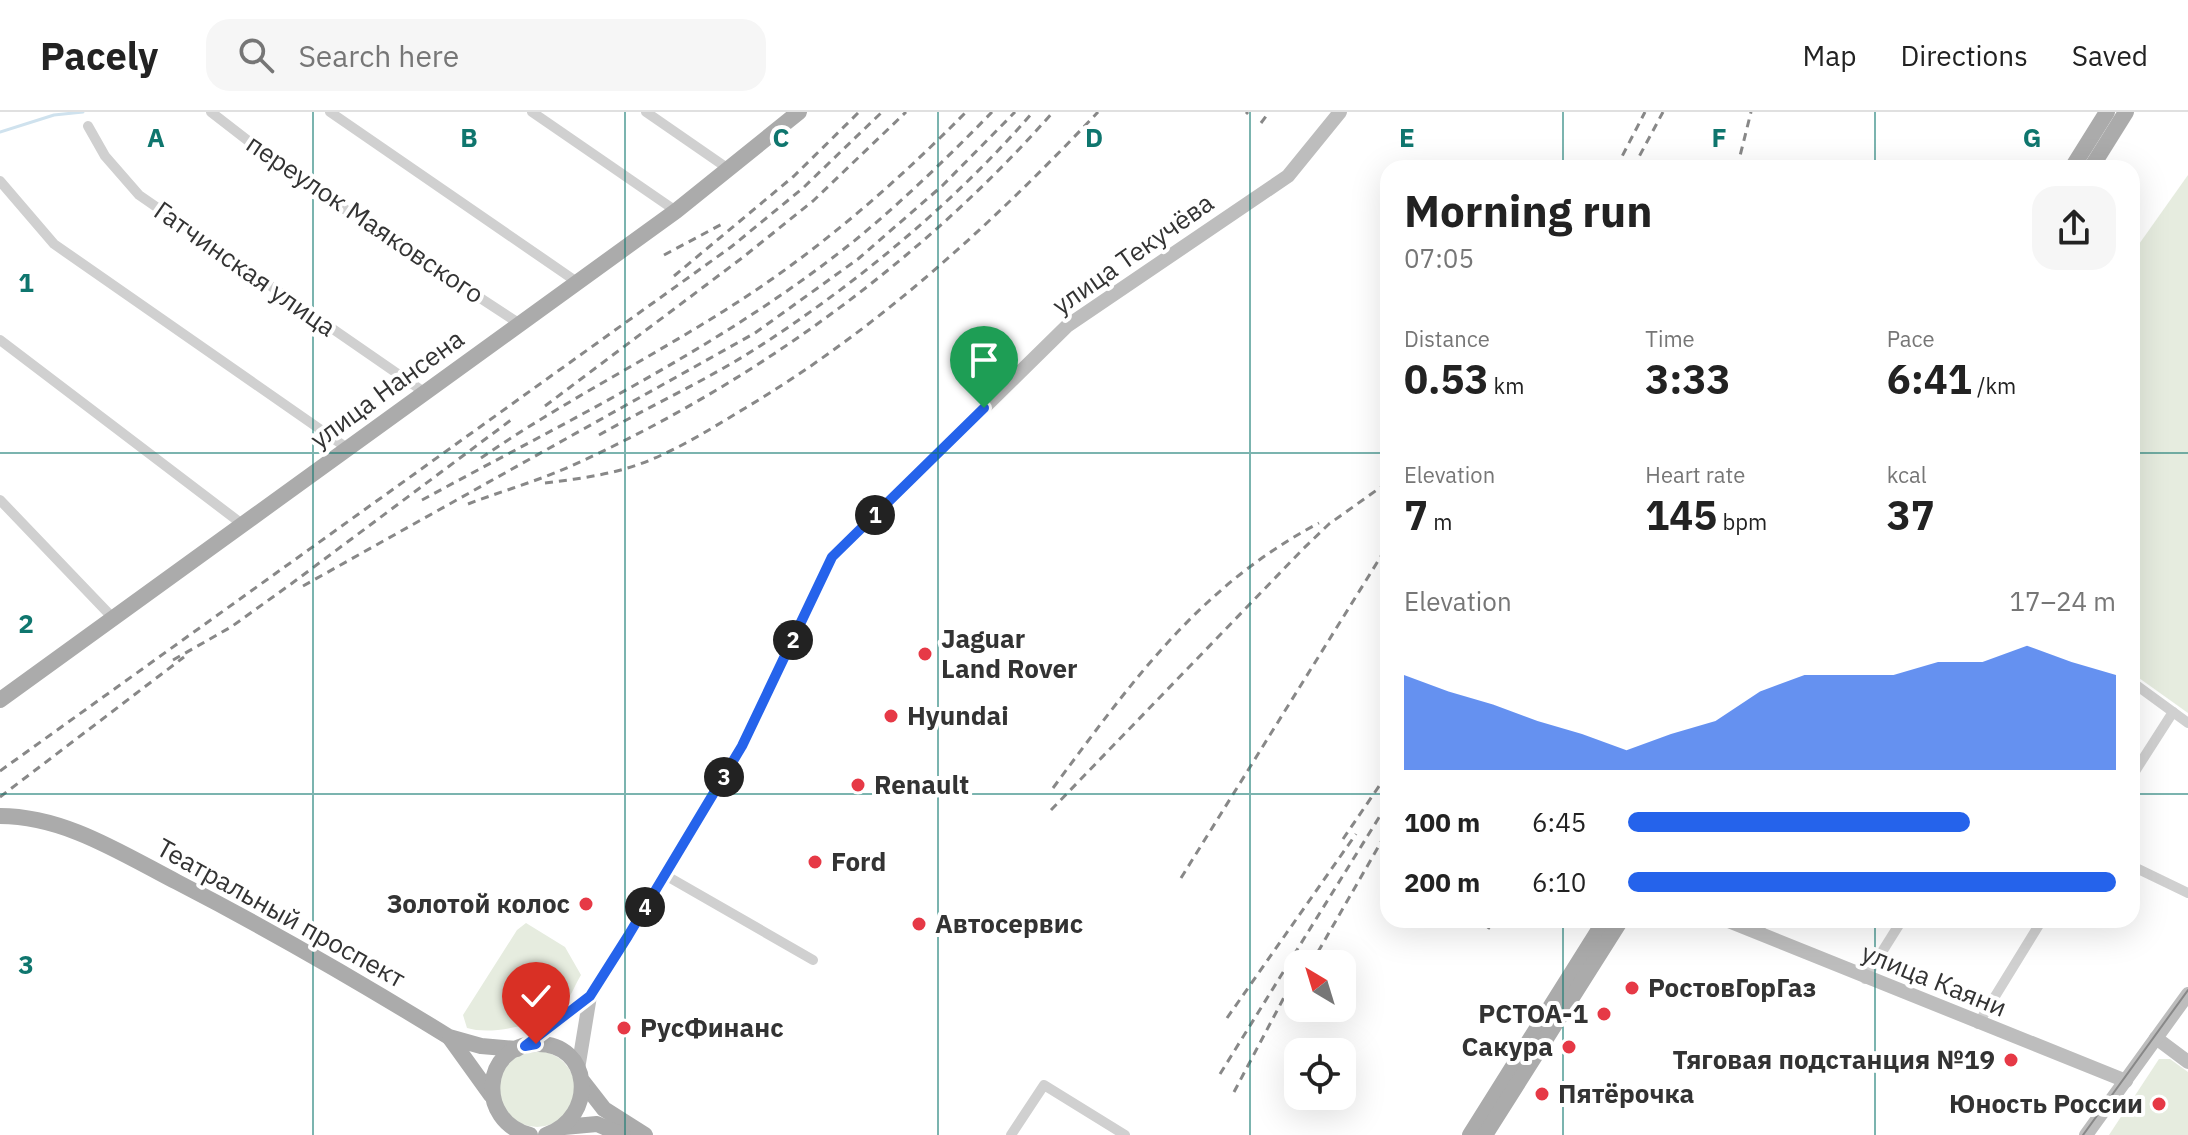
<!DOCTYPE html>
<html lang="en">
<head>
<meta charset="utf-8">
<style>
	body { margin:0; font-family:"IBM Plex Sans",sans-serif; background:#f6f6f6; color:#222; height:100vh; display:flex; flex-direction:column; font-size:30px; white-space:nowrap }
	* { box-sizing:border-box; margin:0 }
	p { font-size:26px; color:#767676 }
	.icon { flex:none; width:44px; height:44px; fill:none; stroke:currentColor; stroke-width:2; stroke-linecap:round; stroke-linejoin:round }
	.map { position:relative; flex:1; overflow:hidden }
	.side { position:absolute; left:1380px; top:48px; width:760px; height:768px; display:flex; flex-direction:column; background:#fff; border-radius:24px; box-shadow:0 8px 32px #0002 }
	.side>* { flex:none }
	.needle { width:52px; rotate:322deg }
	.controls { position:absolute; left:1284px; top:838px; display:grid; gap:16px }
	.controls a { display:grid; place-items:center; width:72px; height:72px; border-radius:16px; background:#fff; box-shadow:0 8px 32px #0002; font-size:40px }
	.pin { position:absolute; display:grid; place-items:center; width:68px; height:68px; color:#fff; margin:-82px -34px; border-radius:50% 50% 50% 0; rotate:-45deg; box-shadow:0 0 8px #0007 }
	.pin .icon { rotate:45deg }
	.km { position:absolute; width:40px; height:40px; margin:-20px; border-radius:50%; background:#222; color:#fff; font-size:22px; line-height:40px; text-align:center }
	.round { display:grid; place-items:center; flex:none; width:84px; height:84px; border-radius:24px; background:#f6f6f6 }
	.overview { display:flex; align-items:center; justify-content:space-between; height:136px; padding:0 24px }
	h1 { font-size:44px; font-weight:700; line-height:60px }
	.figures { display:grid; grid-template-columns:repeat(3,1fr); gap:12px; height:136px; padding:8px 24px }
	.figures div { display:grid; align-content:center }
	.figures b { font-size:40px; font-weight:700 }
	.figures small { font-size:22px; font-weight:400 }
	.figures p { font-size:22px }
	.chart { height:224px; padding:16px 24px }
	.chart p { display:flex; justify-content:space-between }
	.chart svg { width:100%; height:144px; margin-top:8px; fill:#2563eb; opacity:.7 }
	ul { padding:0 24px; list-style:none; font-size:26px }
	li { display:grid; grid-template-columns:128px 96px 1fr; align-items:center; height:60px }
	li i { height:20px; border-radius:10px; background:#2563eb }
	header { display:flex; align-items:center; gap:48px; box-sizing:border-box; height:112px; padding:0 40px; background:#fff; border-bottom:2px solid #e0e0e0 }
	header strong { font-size:38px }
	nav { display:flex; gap:44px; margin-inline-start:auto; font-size:28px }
	.search { width:560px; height:72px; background:#f6f6f6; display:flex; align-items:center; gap:20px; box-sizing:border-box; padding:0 28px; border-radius:24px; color:#767676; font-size:30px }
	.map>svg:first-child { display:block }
</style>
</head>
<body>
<header>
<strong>Pacely</strong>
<div class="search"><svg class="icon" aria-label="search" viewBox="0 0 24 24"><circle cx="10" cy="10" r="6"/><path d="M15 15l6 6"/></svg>Search here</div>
<nav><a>Map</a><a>Directions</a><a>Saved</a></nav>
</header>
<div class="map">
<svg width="2188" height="1023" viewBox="0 0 2188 1023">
	<rect width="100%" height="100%" fill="#fff"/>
	<g fill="#e6ecdf">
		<path d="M 2188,63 L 2188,601 L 2132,561 L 2132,142 Z"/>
		<path d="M 526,811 L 565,835 L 581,863 C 576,871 571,884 565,891 C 545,912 493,924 467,916 L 463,903 L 517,818 Z"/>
		<circle cx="537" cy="977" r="38"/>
		<path d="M 2159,947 L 2170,947 L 2188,960 L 2188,1023 L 2109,1023 Z"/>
	</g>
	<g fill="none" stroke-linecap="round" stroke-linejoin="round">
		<path stroke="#cfe2ee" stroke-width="3" d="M 0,20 L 54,3 L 83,0"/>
		<g stroke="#d0d0d0" stroke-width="10">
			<path d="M 211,0 L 291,62 L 520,212"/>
			<path d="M 330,0 L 577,170"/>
			<path d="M 532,0 L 676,99"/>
			<path d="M 646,0 L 730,58"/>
			<path d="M 88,14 L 105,44 L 139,83 L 424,280"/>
			<path d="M 0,69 L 54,132 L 347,336"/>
			<path d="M 0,228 L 242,412"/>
			<path d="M 0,388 L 112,505"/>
			<path d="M 2132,570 L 2188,611"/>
			<path d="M 2132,664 L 2173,600"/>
			<path d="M 2132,754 L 2188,781"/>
			<path d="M 665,763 L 813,848"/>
			<path d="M 1757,821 L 1765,808"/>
			<path d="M 1865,867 L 1902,808"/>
			<path d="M 1978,912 L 2042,808"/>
			<path d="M 1011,1023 L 1044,973 L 1125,1023"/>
		</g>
		<g stroke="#bdbdbd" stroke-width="14">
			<path d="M 1726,808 L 2126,969"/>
			<path d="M 2156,926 L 2188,950"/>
			<path d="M 525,934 L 590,884 L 628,824 L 742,634 L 832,445 L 1067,214 L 1288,64 L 1340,0"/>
			<path d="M 578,957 L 590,884"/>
			<path d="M 2086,1023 L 2188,882"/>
		</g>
		<g stroke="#ababab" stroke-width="16">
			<path d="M 2072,56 L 2107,0"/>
			<path d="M 2091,56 L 2126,0"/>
			<path d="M 0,588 L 676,99 L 799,0"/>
			<path d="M 0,704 C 64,704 121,741 177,770 C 270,818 360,870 449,925 L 481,934 L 517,937"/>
			<path d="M 450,926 L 491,983"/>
			<path d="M 583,970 L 604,997 L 645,1023"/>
			<path d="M 564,1015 L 597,1012 L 623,1023"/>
			<path d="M 530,1023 C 476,1009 482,933 536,932 C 592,930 598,1005 546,1023"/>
			<path d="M 1470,1023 L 1605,808"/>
			<path d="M 1485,1023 L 1621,808"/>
		</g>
		<path stroke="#888" stroke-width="2" d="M 2083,1023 L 2188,878"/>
		<g stroke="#888" stroke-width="3" stroke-dasharray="8 6" stroke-linecap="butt">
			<path d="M 1246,2 L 1248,0"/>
			<path d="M 1261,11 L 1269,0"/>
			<path d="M 1616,56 L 1645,0"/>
			<path d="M 1633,56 L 1663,0"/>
			<path d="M 1737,56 L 1751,0"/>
			<path d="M 664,143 L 724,111"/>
			<path d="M 674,164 L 794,64 L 859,0"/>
			<path d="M 545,294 L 742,146 L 813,89 L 906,0"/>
			<path d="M 599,323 C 652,293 709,267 760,234 C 860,169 955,90 1033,0"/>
			<path d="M 481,346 C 571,284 671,236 762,174 C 835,124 904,63 966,0"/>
			<path d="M 545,371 C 577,367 609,363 640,352 C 678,338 712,316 747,295 C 879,216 992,112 1098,0"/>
			<path d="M 422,388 C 571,307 727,232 859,125 C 906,86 949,44 992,0"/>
			<path d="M 468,392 C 502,379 538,369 571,354 C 751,273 922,149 1053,0"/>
			<path d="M 303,474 L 755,221 L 858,147 L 942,74 L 1015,0"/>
			<path d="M 173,548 L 231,515 L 291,472 L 515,305"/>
			<path d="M 0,659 L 731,135 L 803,76 L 882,0"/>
			<path d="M 1053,676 C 1131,571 1199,474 1319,411"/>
			<path d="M 0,685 L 184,545"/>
			<path d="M 1051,698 L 1303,437 L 1329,412 L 1388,370"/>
			<path d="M 1343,727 L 1388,661"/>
			<path d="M 1181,766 L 1388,433"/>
			<path d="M 1488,817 L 1494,808"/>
			<path d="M 1311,852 L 1388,718"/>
			<path d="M 1227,906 L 1356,722"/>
			<path d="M 1220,962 L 1388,691"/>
			<path d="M 1234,980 L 1298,859"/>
		</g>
	</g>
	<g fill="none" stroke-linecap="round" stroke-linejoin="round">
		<g stroke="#fff" stroke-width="16">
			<path id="route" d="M 536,932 L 525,934 L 590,884 L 628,824 L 742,634 L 832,445 L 984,296"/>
		</g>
		<use href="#route" stroke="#2563eb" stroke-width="10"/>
	</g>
	<path fill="none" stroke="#0f766e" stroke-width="2" stroke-opacity="0.55" d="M 313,0 L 313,1023M 625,0 L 625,1023M 938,0 L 938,1023M 1250,0 L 1250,1023M 1563,0 L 1563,56M 1875,0 L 1875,56M 0,341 L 1388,341M 2132,341 L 2188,341M 0,682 L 1388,682M 2132,682 L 2188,682M 1563,808 L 1563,1023M 1875,808 L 1875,1023"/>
	<g fill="#e63946" stroke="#fff" stroke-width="3">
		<circle cx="925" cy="542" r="8"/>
		<circle cx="891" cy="604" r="8"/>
		<circle cx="858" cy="673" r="8"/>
		<circle cx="815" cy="750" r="8"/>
		<circle cx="586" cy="792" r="8"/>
		<circle cx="919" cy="812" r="8"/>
		<circle cx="1632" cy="876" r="8"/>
		<circle cx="1604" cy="902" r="8"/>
		<circle cx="624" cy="916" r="8"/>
		<circle cx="1569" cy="935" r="8"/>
		<circle cx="2011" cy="948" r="8"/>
		<circle cx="1542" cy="982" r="8"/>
		<circle cx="2159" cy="992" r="8"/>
	</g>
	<g text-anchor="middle" stroke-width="8" stroke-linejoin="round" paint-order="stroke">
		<g font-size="26" fill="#333" stroke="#fff">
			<text transform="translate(365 107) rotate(34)" y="9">переулок Маяковского</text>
			<text transform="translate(1133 142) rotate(-35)" y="9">улица Текучёва</text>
			<text transform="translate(245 157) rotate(35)" y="9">Гатчинская улица</text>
			<text transform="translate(387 277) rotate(-36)" y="9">улица Нансена</text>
			<text transform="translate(281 801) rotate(29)" y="9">Театральный проспект</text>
			<text transform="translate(1934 868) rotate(22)" y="9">улица Каяни</text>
		</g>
		<g font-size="26" font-weight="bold" fill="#333" stroke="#fff" text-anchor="start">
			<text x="941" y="536">Jaguar<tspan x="941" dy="30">Land Rover</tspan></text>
			<text x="907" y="613">Hyundai</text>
			<text x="874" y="682">Renault</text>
			<text x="831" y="759">Ford</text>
			<text x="570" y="801" text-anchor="end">Золотой колос</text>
			<text x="935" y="821">Автосервис</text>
			<text x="1648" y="885">РостовГорГаз</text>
			<text x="1588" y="911" text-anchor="end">РСТОА-1</text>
			<text x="640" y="925">РусФинанс</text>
			<text x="1553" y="944" text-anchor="end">Сакура</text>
			<text x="1995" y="957" text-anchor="end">Тяговая подстанция №19</text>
			<text x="1558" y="991">Пятёрочка</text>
			<text x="2143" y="1001" text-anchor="end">Юность России</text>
		</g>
	</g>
	<g font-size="26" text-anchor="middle" font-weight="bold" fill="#0f766e" stroke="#fff" stroke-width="8" stroke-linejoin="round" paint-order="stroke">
		<text x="156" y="35">A</text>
		<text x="469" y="35">B</text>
		<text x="781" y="35">C</text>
		<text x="1094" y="35">D</text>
		<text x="1407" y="35">E</text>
		<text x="1719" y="35">F</text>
		<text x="2032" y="35">G</text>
		<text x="26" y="180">1</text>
		<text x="26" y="521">2</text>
		<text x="26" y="862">3</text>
	</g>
</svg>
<div class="controls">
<a><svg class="needle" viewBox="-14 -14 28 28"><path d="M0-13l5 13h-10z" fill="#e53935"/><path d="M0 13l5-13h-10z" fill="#767676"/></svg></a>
<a><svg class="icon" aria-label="locate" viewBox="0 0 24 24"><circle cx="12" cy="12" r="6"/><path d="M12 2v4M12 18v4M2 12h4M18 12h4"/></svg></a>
</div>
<div class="pin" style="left:984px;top:296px;background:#1e9e55"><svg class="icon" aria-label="arrive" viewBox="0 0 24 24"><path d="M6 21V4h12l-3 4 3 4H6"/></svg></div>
<div class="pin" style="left:536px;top:932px;background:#d93025"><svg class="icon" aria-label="check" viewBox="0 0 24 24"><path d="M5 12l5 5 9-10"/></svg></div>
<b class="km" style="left:875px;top:403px">1</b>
<b class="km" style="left:793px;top:528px">2</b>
<b class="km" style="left:724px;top:665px">3</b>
<b class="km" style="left:645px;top:795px">4</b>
<section class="side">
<div class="overview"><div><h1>Morning run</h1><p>07:05</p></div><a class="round"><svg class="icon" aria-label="share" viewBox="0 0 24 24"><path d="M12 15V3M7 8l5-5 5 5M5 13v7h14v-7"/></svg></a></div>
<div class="figures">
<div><p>Distance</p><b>0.53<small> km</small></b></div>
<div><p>Time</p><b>3:33</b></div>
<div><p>Pace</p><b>6:41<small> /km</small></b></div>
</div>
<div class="figures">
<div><p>Elevation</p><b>7<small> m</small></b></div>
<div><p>Heart rate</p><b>145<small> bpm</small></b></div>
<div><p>kcal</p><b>37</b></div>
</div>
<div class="chart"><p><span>Elevation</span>17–24 m</p>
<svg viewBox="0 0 160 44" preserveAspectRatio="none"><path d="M0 44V15L10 20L20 24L30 29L40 33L50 38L60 33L70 29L80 20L90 15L100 15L110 15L120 11L130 11L140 6L150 11L160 15V44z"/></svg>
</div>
<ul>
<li><b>100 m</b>6:45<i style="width:70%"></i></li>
<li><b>200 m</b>6:10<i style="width:100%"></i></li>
</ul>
</section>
</div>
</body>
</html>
